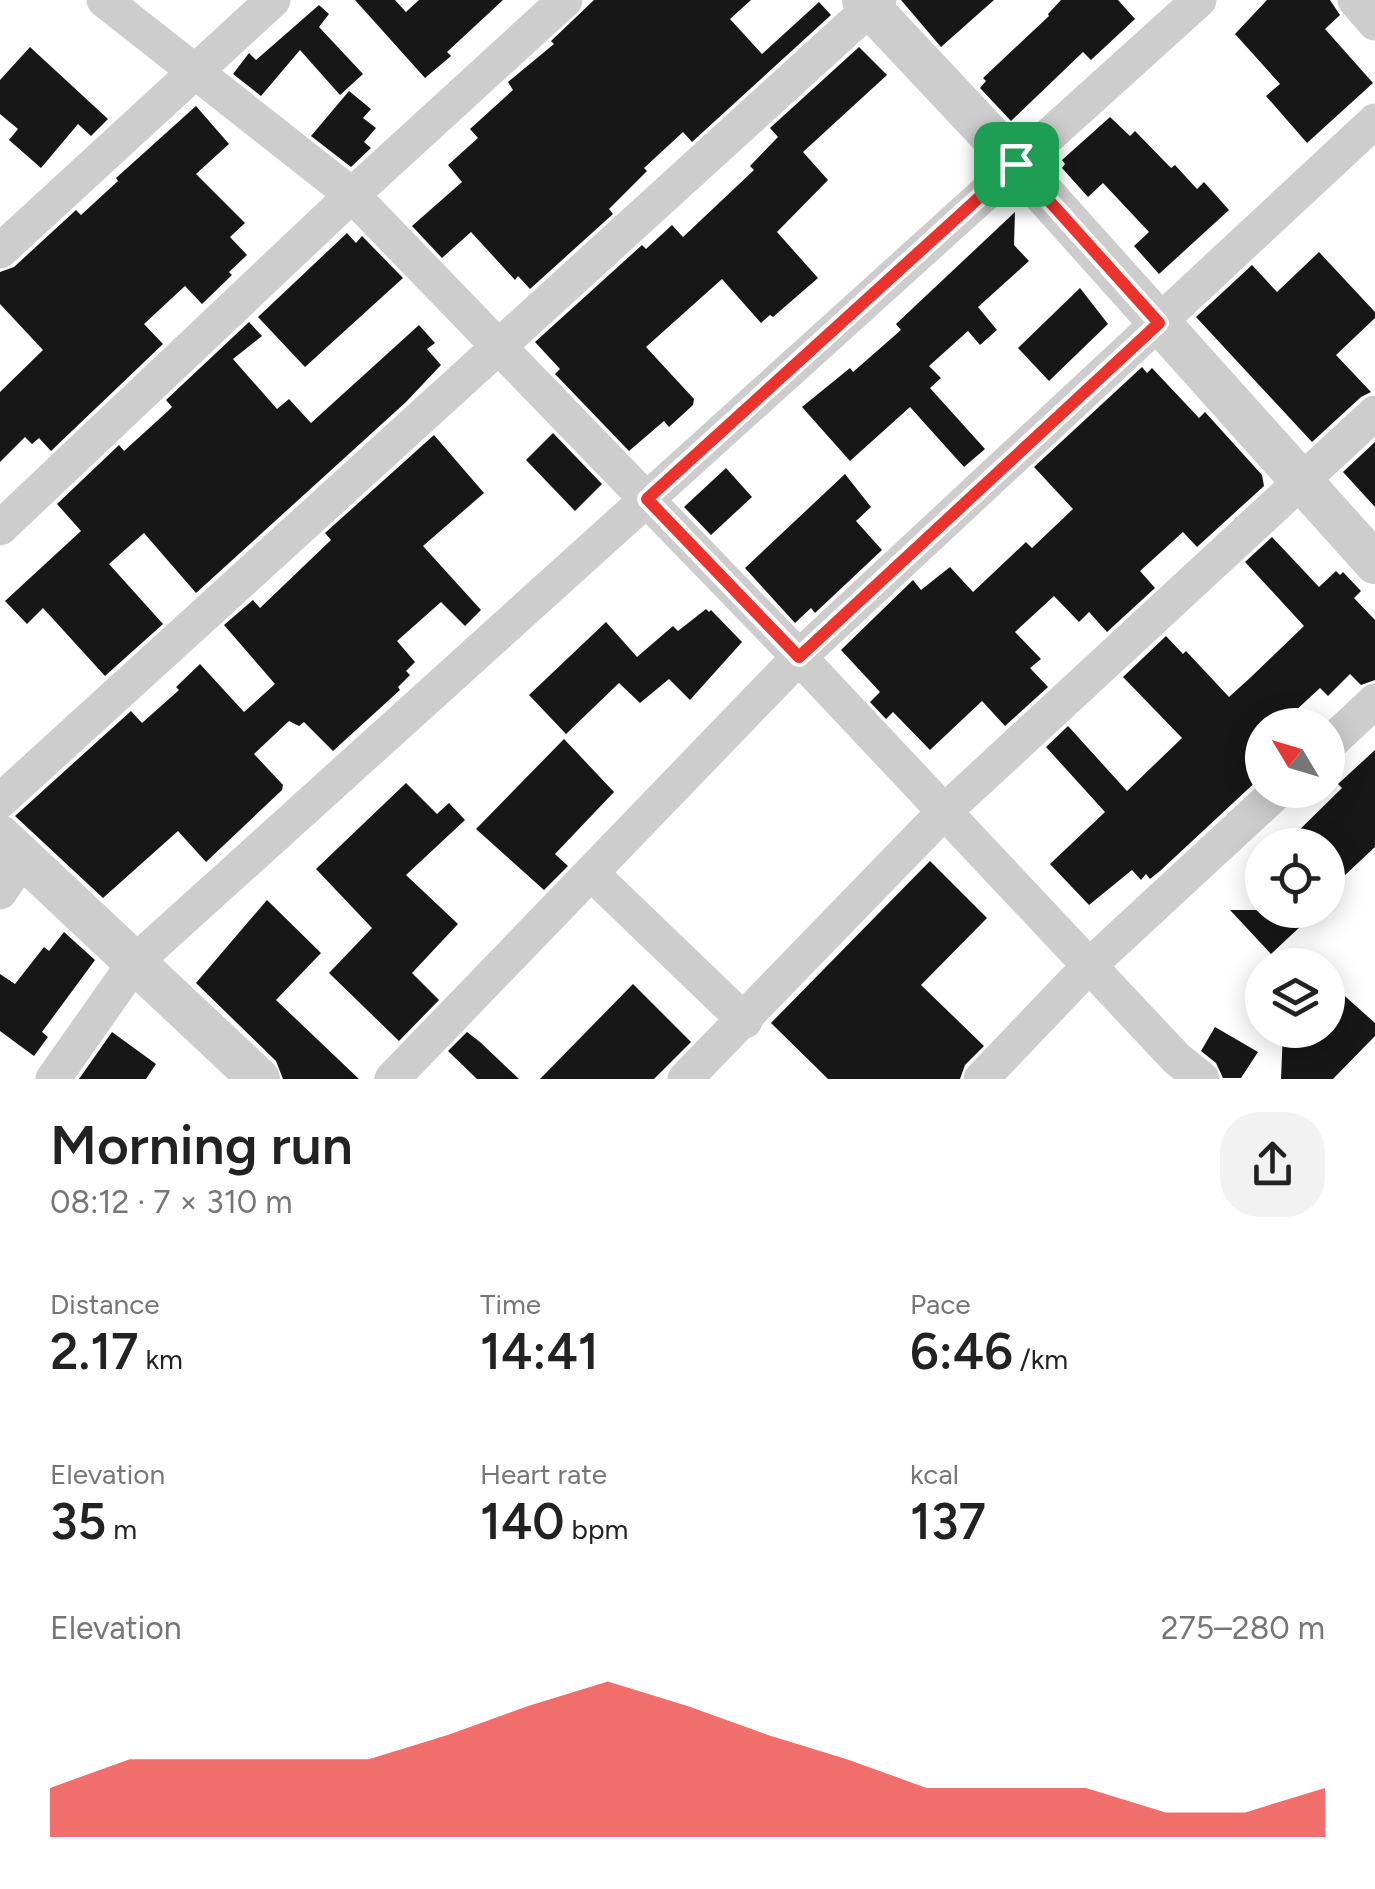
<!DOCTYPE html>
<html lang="en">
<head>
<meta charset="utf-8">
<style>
	body { margin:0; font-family:Figtree,sans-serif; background:#f2f2f2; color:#222; height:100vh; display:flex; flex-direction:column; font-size:38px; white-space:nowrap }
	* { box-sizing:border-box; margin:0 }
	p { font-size:32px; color:#767676 }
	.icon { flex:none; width:55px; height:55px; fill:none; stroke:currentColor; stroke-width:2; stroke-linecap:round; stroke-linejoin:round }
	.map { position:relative; height:1079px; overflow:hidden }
	.panel { display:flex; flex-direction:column; background:#fff; flex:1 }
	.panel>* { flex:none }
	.needle { width:65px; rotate:308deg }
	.tools { position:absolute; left:1245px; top:708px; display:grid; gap:20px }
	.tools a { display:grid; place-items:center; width:100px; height:100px; border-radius:50%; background:#fff; box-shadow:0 5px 25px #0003; font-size:50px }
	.pin { position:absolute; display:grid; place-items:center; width:85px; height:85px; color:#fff; margin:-42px; border-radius:20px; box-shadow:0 5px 15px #0006 }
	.round { display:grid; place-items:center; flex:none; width:105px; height:105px; border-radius:40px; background:#f2f2f2 }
	.summary { display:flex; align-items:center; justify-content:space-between; height:170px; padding:0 50px }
	h1 { font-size:55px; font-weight:600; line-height:75px }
	.figures { display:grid; grid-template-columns:repeat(3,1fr); gap:15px; height:170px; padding:10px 50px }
	.figures div { display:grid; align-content:center }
	.figures b { font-size:50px; font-weight:600 }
	.figures small { font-size:28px; font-weight:400 }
	.figures p { font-size:28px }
	.chart { height:280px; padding:20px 50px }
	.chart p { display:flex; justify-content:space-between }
	.chart svg { width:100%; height:180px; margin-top:10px; fill:#eb332e; opacity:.7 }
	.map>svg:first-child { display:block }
</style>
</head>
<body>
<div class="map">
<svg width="1375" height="1079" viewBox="0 0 1375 1079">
	<rect width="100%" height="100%" fill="#fff"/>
	<g fill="#171717">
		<path d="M 355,0 L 395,0 L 406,12 L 419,0 L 503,0 L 447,52 L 451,56 L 425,78 Z"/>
		<path d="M 594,0 L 751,0 L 730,19 L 762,54 L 819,2 L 831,15 L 692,142 L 683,132 L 644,168 L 647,171 L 609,209 L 613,214 L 530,289 L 518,276 L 515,280 L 471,232 L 442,258 L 412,226 L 462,182 L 448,165 L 478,138 L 470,129 L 513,90 L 508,82 L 554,44 L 551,41 Z"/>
		<path d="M 901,0 L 994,0 L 941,47 Z"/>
		<path d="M 1061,0 L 1118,0 L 1135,19 L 1091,60 L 1083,52 L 1011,121 L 980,88 L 986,81 L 983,78 L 1049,16 L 1048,14 Z"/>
		<path d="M 1267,0 L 1330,0 L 1340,15 L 1325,29 L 1373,83 L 1307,143 L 1266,96 L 1280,84 L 1235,34 Z"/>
		<path d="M 319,5 L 329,14 L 319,27 L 363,74 L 340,95 L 300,50 L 261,96 L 233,74 L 249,53 L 256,60 Z"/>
		<path d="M 30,47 L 108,119 L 91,136 L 78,124 L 41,168 L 9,140 L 18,129 L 0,114 L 0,80 Z"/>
		<path d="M 859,47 L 887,75 L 803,152 L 828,180 L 777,232 L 818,278 L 773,317 L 770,315 L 761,323 L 722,279 L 646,347 L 694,399 L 693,405 L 669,427 L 664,421 L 629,451 L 555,374 L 560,369 L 535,342 L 642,245 L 646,249 L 672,225 L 683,237 L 754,170 L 750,166 L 778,137 L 770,128 Z"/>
		<path d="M 349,91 L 371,109 L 363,118 L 376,128 L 364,142 L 371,148 L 351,167 L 311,136 Z"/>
		<path d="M 196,106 L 229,144 L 196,174 L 245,223 L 230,237 L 247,255 L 229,272 L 232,275 L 202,304 L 185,286 L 144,324 L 163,344 L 51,451 L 39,438 L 32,444 L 25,437 L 0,462 L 0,392 L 43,350 L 0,304 L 0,272 L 14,267 L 76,210 L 81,215 L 118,181 L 116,178 Z"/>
		<path d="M 1110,117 L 1130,136 L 1135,131 L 1171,168 L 1175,165 L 1197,189 L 1204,182 L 1229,210 L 1159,274 L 1134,246 L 1149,232 L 1103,183 L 1088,197 L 1062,168 L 1065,164 L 1062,160 Z"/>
		<path d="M 1015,212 L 1014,245 L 1029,261 L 978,307 L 997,330 L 980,345 L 968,331 L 929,366 L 941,378 L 930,388 L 985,449 L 964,467 L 910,407 L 850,461 L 802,407 L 850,368 L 853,372 L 901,330 L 896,324 Z"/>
		<path d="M 347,233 L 356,243 L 362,236 L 403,278 L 305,367 L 258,317 Z"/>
		<path d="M 1319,252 L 1375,312 L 1375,318 L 1336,355 L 1371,392 L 1361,397 L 1312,442 L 1196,317 L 1252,265 L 1277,292 Z"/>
		<path d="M 1080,288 L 1108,324 L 1049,381 L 1018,348 Z"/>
		<path d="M 249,322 L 262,336 L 233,359 L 277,409 L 289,399 L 311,423 L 419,325 L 435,343 L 427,349 L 441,365 L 406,402 L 196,593 L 144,533 L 109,564 L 163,624 L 105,676 L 43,608 L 27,624 L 5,601 L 81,531 L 57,504 L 119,445 L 124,451 L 168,411 L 172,407 L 166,400 Z"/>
		<path d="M 1142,367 L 1147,373 L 1152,368 L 1199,418 L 1205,412 L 1262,475 L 1264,486 L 1197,547 L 1183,532 L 1140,571 L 1155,588 L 1107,632 L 1089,612 L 1079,622 L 1054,596 L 1015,632 L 1041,659 L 1030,668 L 1048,687 L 1005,726 L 982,701 L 930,750 L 893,712 L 886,719 L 870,702 L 880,692 L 841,650 L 913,580 L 921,590 L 950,567 L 973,592 L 1026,542 L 1032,548 L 1073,509 L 1034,467 Z"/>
		<path d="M 553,433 L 602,484 L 575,511 L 526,460 Z"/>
		<path d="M 434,435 L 484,493 L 423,546 L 481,610 L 465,626 L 441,602 L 397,641 L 415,662 L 406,671 L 410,675 L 398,687 L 400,690 L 333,751 L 304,722 L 299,726 L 289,721 L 254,754 L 283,785 L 282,790 L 206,862 L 178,831 L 103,898 L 15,816 L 131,711 L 142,723 L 179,690 L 176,687 L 200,664 L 244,712 L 275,684 L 224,625 L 253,600 L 260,608 L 331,540 L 325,533 Z"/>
		<path d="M 1375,442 L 1375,507 L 1343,472 Z"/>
		<path d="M 726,468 L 752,497 L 711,535 L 684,507 Z"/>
		<path d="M 845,474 L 871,507 L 856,521 L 882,550 L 815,613 L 811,608 L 795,623 L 745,568 Z"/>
		<path d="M 1272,537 L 1319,587 L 1336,571 L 1340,575 L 1343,572 L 1361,591 L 1354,598 L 1375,620 L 1375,680 L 1361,685 L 1350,674 L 1328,696 L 1320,688 L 1280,725 L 1262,725 L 1262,776 L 1160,871 L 1150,879 L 1146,874 L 1141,880 L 1132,870 L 1089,905 L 1050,864 L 1105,812 L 1046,747 L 1068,726 L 1127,791 L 1182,738 L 1123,677 L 1166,636 L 1183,654 L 1186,651 L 1229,697 L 1250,678 L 1304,626 L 1245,562 Z"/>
		<path d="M 706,609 L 709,612 L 711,610 L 742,642 L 690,700 L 669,679 L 640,703 L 619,683 L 566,734 L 529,695 L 606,622 L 637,657 L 673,626 L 678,631 Z"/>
		<path d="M 564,739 L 614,792 L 555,854 L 568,866 L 544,890 L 476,829 Z"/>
		<path d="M 1375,750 L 1375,847 L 1328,891 L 1328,845 L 1284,845 L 1342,788 L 1338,784 Z"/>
		<path d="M 406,783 L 437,814 L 449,803 L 465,820 L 406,875 L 458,924 L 412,973 L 439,1000 L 399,1041 L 329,973 L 372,928 L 316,869 Z"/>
		<path d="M 930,861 L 987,918 L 921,985 L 984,1046 L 965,1065 L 960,1079 L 828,1079 L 771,1023 Z"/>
		<path d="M 267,900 L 321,953 L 276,1000 L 359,1079 L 283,1079 L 276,1061 L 196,983 Z"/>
		<path d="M 1230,910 L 1318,910 L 1271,954 Z"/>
		<path d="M 64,932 L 95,960 L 42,1032 L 48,1037 L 34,1056 L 0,1031 L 0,974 L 15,984 L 44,947 L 49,951 Z"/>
		<path d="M 1328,981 L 1375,1023 L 1375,1036 L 1333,1079 L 1281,1079 L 1283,1030 L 1328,1030 Z"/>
		<path d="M 633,984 L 691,1042 L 654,1079 L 540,1079 Z"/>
		<path d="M 1215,1027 L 1258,1052 L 1241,1078 L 1223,1078 L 1216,1063 L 1201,1051 Z"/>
		<path d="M 112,1032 L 156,1064 L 146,1079 L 79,1079 Z"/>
		<path d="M 467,1032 L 480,1042 L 519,1079 L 477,1079 L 448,1051 Z"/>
	</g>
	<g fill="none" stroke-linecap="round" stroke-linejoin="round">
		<g stroke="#cdcdcd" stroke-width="35">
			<path d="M 104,0 L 352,195 L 799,657 L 1177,1059 L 1202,1079"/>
			<path d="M 1355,0 L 1375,23"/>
			<path d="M 0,251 L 273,0"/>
			<path d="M 0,528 L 352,195 L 565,0"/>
			<path d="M 1328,745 L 1375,701"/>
			<path d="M 0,801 L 879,0"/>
			<path d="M 591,873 L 745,1021"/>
			<path d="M 0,892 L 23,858"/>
			<path d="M 53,1079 L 136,961 L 1199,0"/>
			<path d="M 392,1079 L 799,657 L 1375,121"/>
			<path d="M 685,1079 L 945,811 L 1375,413"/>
			<path d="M 981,1079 L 1090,965 L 1279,790"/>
		</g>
		<g stroke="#cdcdcd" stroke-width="42">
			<path d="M 863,0 L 1017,164 L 1375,563"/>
			<path d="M 0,836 L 259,1079"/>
		</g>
	</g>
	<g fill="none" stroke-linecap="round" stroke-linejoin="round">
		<g stroke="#fff" stroke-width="20">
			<path id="route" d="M 1016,164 L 1159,323 L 799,657 L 647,499 Z"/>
		</g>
		<use href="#route" stroke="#eb332e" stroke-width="12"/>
	</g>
</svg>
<div class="tools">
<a><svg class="needle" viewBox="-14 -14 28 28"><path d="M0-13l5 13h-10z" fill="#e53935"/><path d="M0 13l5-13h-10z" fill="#767676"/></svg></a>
<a><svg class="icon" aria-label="locate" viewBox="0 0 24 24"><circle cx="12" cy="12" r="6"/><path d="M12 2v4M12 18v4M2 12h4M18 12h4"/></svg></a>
<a><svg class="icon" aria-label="layers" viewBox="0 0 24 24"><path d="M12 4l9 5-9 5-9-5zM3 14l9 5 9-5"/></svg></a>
</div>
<div class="pin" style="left:1016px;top:164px;background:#1e9e55"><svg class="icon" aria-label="arrive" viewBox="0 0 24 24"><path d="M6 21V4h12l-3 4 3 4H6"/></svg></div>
</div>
<section class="panel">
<div class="summary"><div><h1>Morning run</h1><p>08:12 · 7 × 310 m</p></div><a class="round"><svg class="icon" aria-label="share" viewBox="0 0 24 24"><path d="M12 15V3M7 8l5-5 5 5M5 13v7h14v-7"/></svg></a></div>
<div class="figures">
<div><p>Distance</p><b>2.17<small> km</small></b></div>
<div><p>Time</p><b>14:41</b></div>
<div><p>Pace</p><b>6:46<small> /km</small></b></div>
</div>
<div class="figures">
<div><p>Elevation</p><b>35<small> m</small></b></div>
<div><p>Heart rate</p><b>140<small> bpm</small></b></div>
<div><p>kcal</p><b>137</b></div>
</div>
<div class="chart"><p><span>Elevation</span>275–280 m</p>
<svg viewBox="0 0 160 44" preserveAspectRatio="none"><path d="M0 44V32L10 25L20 25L30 25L40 25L50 19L60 12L70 6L80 12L90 19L100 25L110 32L120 32L130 32L140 38L150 38L160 32V44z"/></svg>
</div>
</section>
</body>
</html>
